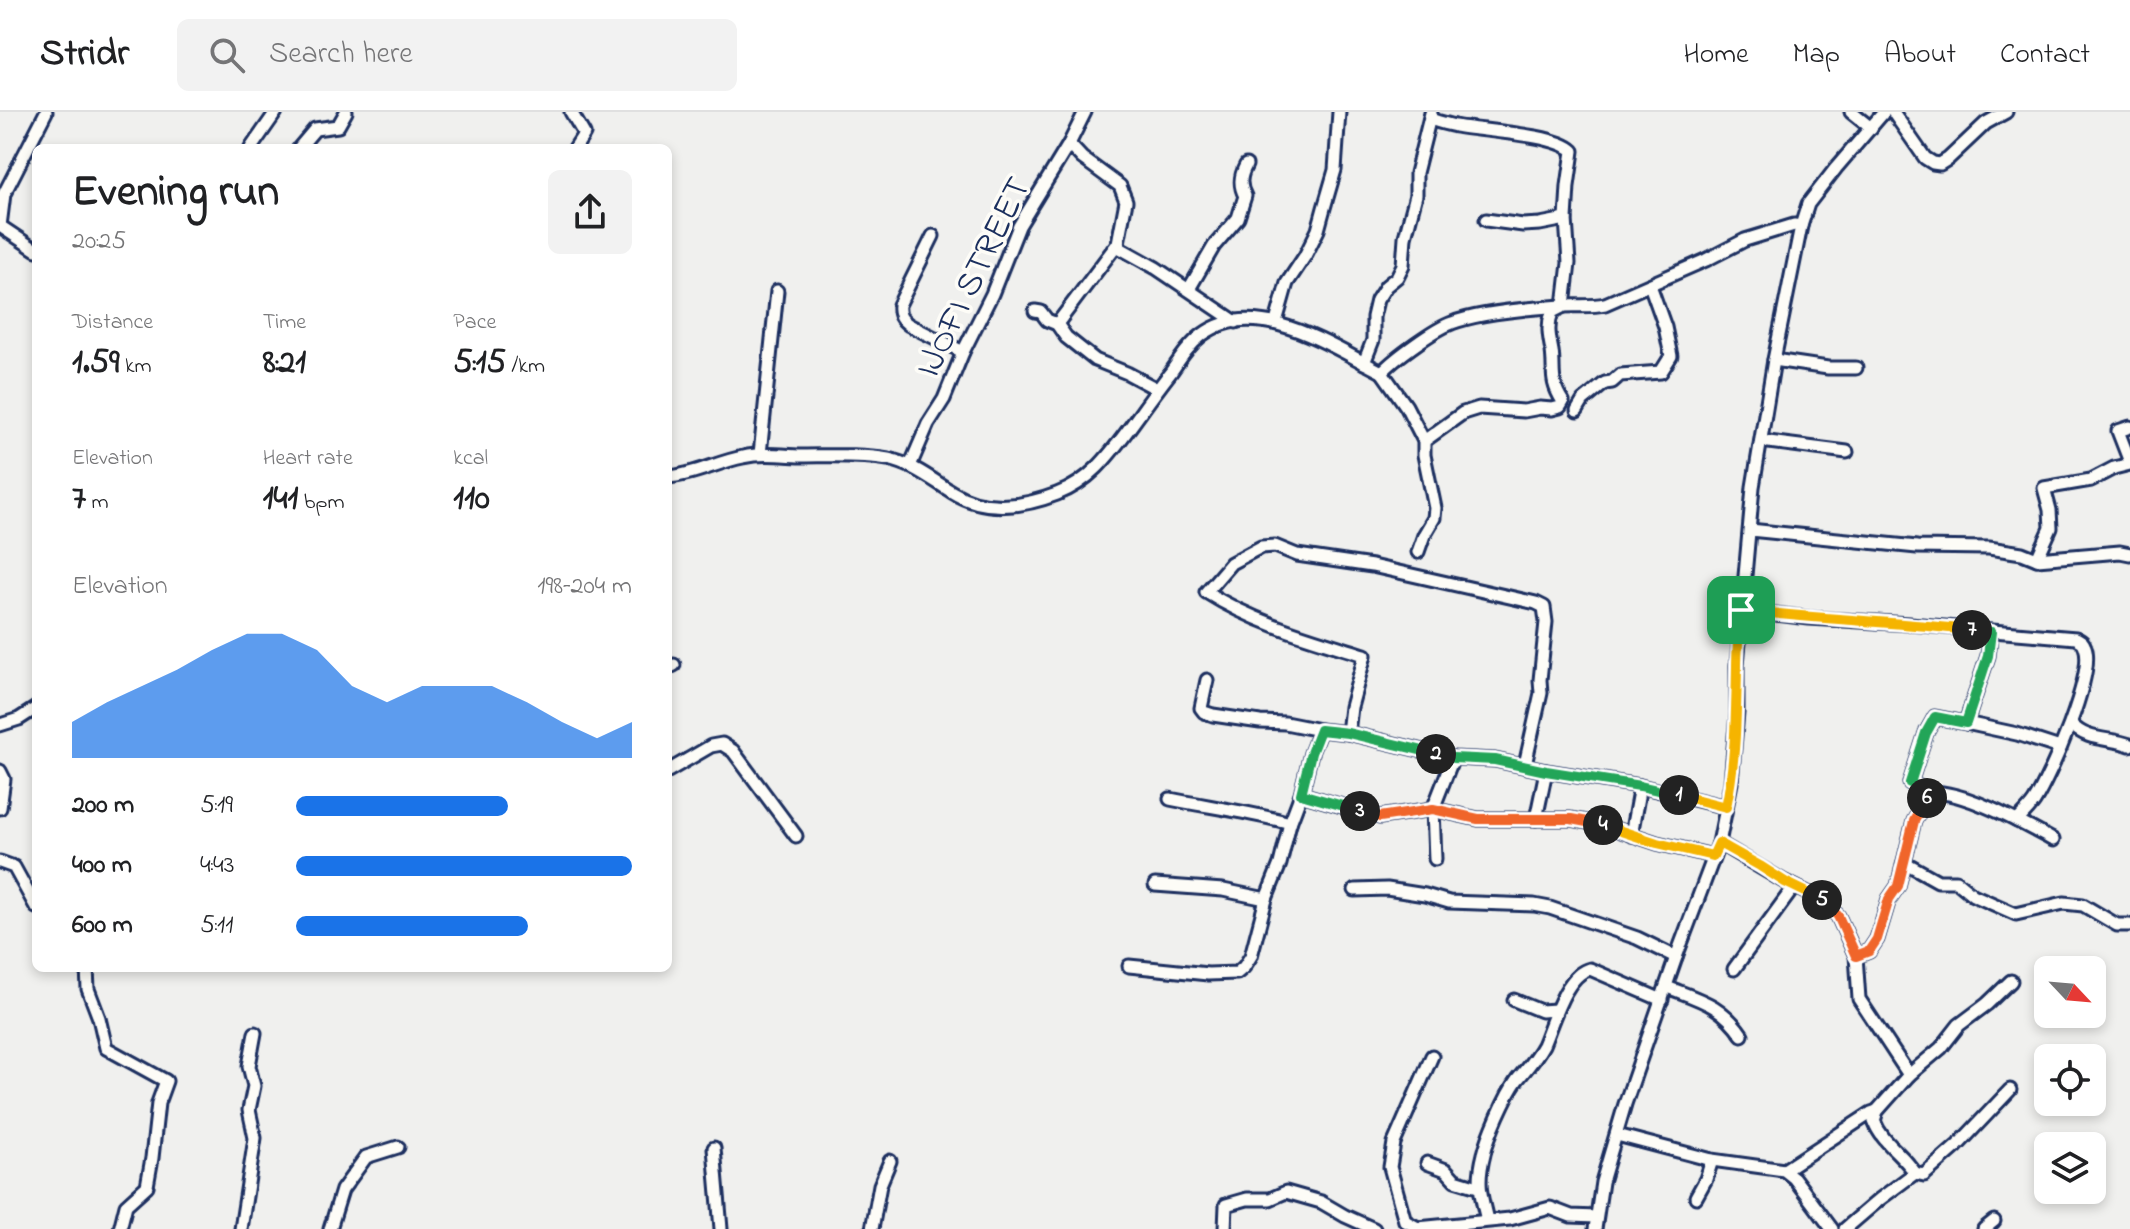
<!DOCTYPE html>
<html lang="en">
<head>
<meta charset="utf-8">
<style>
	body { margin:0; font-family:"Indie Flower",sans-serif; background:#f2f2f2; color:#202124; height:100vh; display:flex; flex-direction:column; font-size:30px; white-space:nowrap }
	* { box-sizing:border-box; margin:0 }
	p { font-size:26px; color:#757577 }
	.icon { flex:none; width:44px; height:44px; fill:none; stroke:currentColor; stroke-width:2; stroke-linecap:round; stroke-linejoin:round }
	.map { position:relative; flex:1; overflow:hidden }
	.side { position:absolute; left:32px; top:32px; width:640px; height:828px; display:flex; flex-direction:column; background:#fff; border-radius:12px; box-shadow:0 4px 12px #0003 }
	.side>* { flex:none }
	.needle { width:52px; rotate:116deg }
	.buttons { position:absolute; left:2034px; top:844px; display:grid; gap:16px }
	.buttons a { display:grid; place-items:center; width:72px; height:72px; border-radius:12px; background:#fff; box-shadow:0 4px 12px #0003; font-size:40px }
	.pin { position:absolute; display:grid; place-items:center; width:68px; height:68px; color:#fff; margin:-34px; border-radius:16px; box-shadow:0 4px 12px #0006 }
	.km { position:absolute; width:40px; height:40px; margin:-20px; border-radius:50%; background:#222; color:#fff; font-size:22px; line-height:40px; text-align:center }
	.round { display:grid; place-items:center; flex:none; width:84px; height:84px; border-radius:12px; background:#f2f2f2 }
	.summary { display:flex; align-items:center; justify-content:space-between; height:136px; padding:0 40px }
	h1 { font-size:44px; font-weight:800; line-height:60px }
	.metrics { display:grid; grid-template-columns:repeat(3,1fr); gap:12px; height:136px; padding:8px 40px }
	.metrics div { display:grid; align-content:center }
	.metrics b { font-size:34px; font-weight:800 }
	.metrics small { font-size:22px; font-weight:400 }
	.metrics p { font-size:22px }
	.chart { height:224px; padding:16px 40px }
	.chart p { display:flex; justify-content:space-between }
	.chart svg { width:100%; height:144px; margin-top:8px; fill:#1a73e8; opacity:.7 }
	ul { padding:0 40px; list-style:none; font-size:26px }
	li { display:grid; grid-template-columns:128px 96px 1fr; align-items:center; height:60px }
	li i { height:20px; border-radius:10px; background:#1a73e8 }
	header { display:flex; align-items:center; gap:48px; box-sizing:border-box; height:112px; padding:0 40px; background:#fff; border-bottom:2px solid #e0e0e0 }
	header strong { font-size:38px }
	nav { display:flex; gap:44px; margin-inline-start:auto; font-size:28px }
	.search { width:560px; height:72px; background:#f2f2f2; display:flex; align-items:center; gap:20px; box-sizing:border-box; padding:0 28px; border-radius:12px; color:#757577; font-size:30px }
	.map>svg:first-child { display:block }
</style>
</head>
<body>
<header>
<strong>Stridr</strong>
<div class="search"><svg class="icon" aria-label="search" viewBox="0 0 24 24"><circle cx="10" cy="10" r="6"/><path d="M15 15l6 6"/></svg>Search here</div>
<nav><a>Home</a><a>Map</a><a>About</a><a>Contact</a></nav>
</header>
<div class="map">
<svg width="2130" height="1117" viewBox="0 0 2130 1117">
	<rect width="100%" height="100%" fill="#f0f0ee"/>
	<filter id="ink" filterUnits="userSpaceOnUse"><feTurbulence type="fractalNoise" baseFrequency=".0125" numOctaves="2"/><feDisplacementMap in="SourceGraphic" scale="16" xChannelSelector="R" yChannelSelector="G"/><feConvolveMatrix kernelMatrix="1 2 1 2 8 2 1 2 1" color-interpolation-filters="sRGB"/></filter>
	<g filter="url(#ink)">
		<g fill="none" stroke-linecap="round" stroke-linejoin="round">
			<g stroke="#1b2f5e" stroke-width="17">
				<g id="minor">
					<path d="M 571,0 L 584,22 L 575,36"/>
					<path d="M 1851,0 L 1871,16"/>
					<path d="M 1893,0 L 1925,46 L 1933,51 L 1940,52 L 1948,47 L 1986,11 L 2006,0"/>
					<path d="M 1069,32 L 1082,46 L 1120,74 L 1126,89 L 1118,131 L 1120,136 L 1156,156 L 1236,210"/>
					<path d="M 251,36 L 276,0"/>
					<path d="M 299,36 L 315,17 L 338,14 L 346,0"/>
					<path d="M 1486,108 L 1523,113 L 1540,112 L 1566,107"/>
					<path d="M 0,114 L 4,82 L 46,0"/>
					<path d="M 0,114 L 36,138"/>
					<path d="M 933,124 L 899,193 C 898,203 901,207 909,213 L 963,240"/>
					<path d="M 1189,177 L 1214,134 L 1238,106 L 1245,84 C 1239,73 1240,64 1246,53"/>
					<path d="M 1035,199 L 1041,200 L 1047,208 L 1057,212 L 1066,225 L 1095,248 L 1127,261 L 1157,277"/>
					<path d="M 1276,210 L 1287,171 L 1305,144 L 1318,118 L 1324,96 L 1335,58 L 1339,0"/>
					<path d="M 1057,212 L 1118,131"/>
					<path d="M 1774,248 L 1828,256 L 1856,256"/>
					<path d="M 1364,251 L 1373,228 L 1373,205 L 1377,188 L 1386,174 L 1397,165 L 1403,153 L 1405,125 L 1416,83 L 1416,61 L 1431,1"/>
					<path d="M 1382,260 L 1406,294 L 1424,329 L 1424,343 L 1435,396 L 1434,406 L 1424,423 L 1418,440"/>
					<path d="M 1577,299 L 1583,289 L 1605,271 L 1612,270 L 1620,263 L 1661,260 L 1671,244 L 1665,215 L 1650,173"/>
					<path d="M 2130,315 L 2118,319 L 2130,350"/>
					<path d="M 1424,329 L 1463,301 L 1479,296 L 1524,299 L 1540,296 L 1552,297 L 1560,295 L 1563,290 C 1549,268 1555,261 1552,239 C 1549,224 1547,214 1552,200 L 1564,194 L 1569,151 L 1566,107 L 1568,74 L 1573,39 C 1556,22 1481,19 1455,14 C 1447,12 1438,10 1430,7"/>
					<path d="M 1761,329 L 1847,340"/>
					<path d="M 760,342 L 777,179"/>
					<path d="M 910,354 L 928,312 L 944,287 L 963,240 L 992,182 L 1019,114 L 1069,32 L 1085,0"/>
					<path d="M 668,365 C 695,363 717,350 743,345 C 761,341 779,343 798,344 C 827,344 859,342 888,347 C 913,352 931,367 952,380 C 984,400 1023,395 1057,382 C 1089,370 1108,345 1128,318 C 1142,299 1156,279 1171,260 C 1180,247 1189,233 1202,223 C 1256,182 1333,236 1382,260 C 1395,246 1435,217 1452,211 C 1479,200 1533,196 1562,194 C 1577,193 1591,195 1605,192 L 1706,148 L 1745,128 L 1794,113 L 1801,114"/>
					<path d="M 1750,418 L 1917,435 L 1989,436 L 2022,441 L 2037,447 L 2120,440 L 2130,442"/>
					<path d="M 2037,447 L 2051,416 L 2050,398 L 2044,376 L 2091,368 L 2114,356 L 2130,352"/>
					<path d="M 1741,498 L 1809,506 L 1910,512 L 2076,526 C 2081,529 2083,529 2085,535 C 2096,561 2050,665 2034,690 C 2030,696 2023,703 2017,709"/>
					<path d="M 668,556 L 674,553"/>
					<path d="M 1207,568 L 1201,596 L 1204,600 L 1213,603 L 1260,610 L 1285,611 L 1320,618 L 1348,621 L 1453,646 L 1495,648 L 1546,659 L 1640,674 L 1726,695"/>
					<path d="M 1966,611 L 2017,622 L 2060,636"/>
					<path d="M 2071,612 C 2088,630 2109,625 2130,633"/>
					<path d="M 0,613 L 19,607 L 36,596"/>
					<path d="M 1348,621 L 1351,595 L 1365,543 C 1310,526 1255,511 1206,480 L 1231,451 L 1261,435 L 1275,434 L 1297,443 L 1372,454 L 1536,491 L 1544,495 L 1546,510 L 1540,568 L 1541,581 L 1525,653"/>
					<path d="M 0,659 L 4,667 L 0,696"/>
					<path d="M 668,659 L 711,634 L 722,632 L 733,639 L 796,724"/>
					<path d="M 1931,680 C 1967,680 2021,711 2053,728"/>
					<path d="M 1301,682 L 1380,705 L 1433,697 L 1478,707 L 1571,707 L 1603,713 L 1657,731 L 1713,744"/>
					<path d="M 1170,687 C 1210,695 1251,700 1290,711"/>
					<path d="M 1536,707 L 1546,659"/>
					<path d="M 1631,723 L 1640,674"/>
					<path d="M 1719,731 L 1785,770 L 1822,788 L 1838,804 L 1856,844 L 1859,887 L 1909,963 L 1877,999 L 1874,1009 C 1882,1031 1903,1042 1915,1061"/>
					<path d="M 1435,747 L 1433,697 L 1453,646"/>
					<path d="M 0,750 L 14,755 L 36,795"/>
					<path d="M 1904,750 L 1938,769 L 1956,769 L 1973,783 L 2016,802 L 2064,791 L 2083,793 L 2117,813 L 2130,813"/>
					<path d="M 1155,773 L 1223,778 L 1266,787"/>
					<path d="M 1355,778 L 1387,777 L 1425,783 L 1449,790 L 1534,793 L 1550,796 L 1637,826 L 1676,845"/>
					<path d="M 1856,844 L 1869,839 L 1877,827 L 1889,787 L 1898,774 L 1914,709 L 1931,680 L 1910,671 L 1926,621 L 1935,605 L 1966,611 L 1988,544 L 1991,520"/>
					<path d="M 1129,854 L 1208,862 L 1237,861 L 1244,855 L 1251,844 L 1266,787 L 1280,752 L 1290,711 L 1301,682 L 1311,641 L 1320,618"/>
					<path d="M 87,856 L 88,877 L 99,906 L 106,936 L 166,969 L 158,991 L 152,1046 L 147,1074 L 126,1093 L 120,1117"/>
					<path d="M 1734,857 L 1794,775"/>
					<path d="M 1667,875 C 1700,888 1721,892 1742,923"/>
					<path d="M 1514,888 L 1541,899 L 1556,898"/>
					<path d="M 1432,944 L 1394,1031 L 1390,1055 L 1405,1109 L 1418,1116 L 1510,1107 L 1550,1096 L 1571,1104 L 1596,1105"/>
					<path d="M 1909,963 L 1941,936 L 1959,913 L 1987,892 L 2011,869"/>
					<path d="M 1617,1023 L 1712,1048 L 1784,1058 L 1794,1066 L 1832,1117"/>
					<path d="M 714,1036 L 721,1117"/>
					<path d="M 1427,1051 L 1446,1058 L 1455,1068 L 1478,1075"/>
					<path d="M 1784,1058 L 1871,1001 L 1877,999"/>
					<path d="M 1696,1085 L 1706,1067 L 1712,1048"/>
					<path d="M 1487,1108 C 1480,1081 1477,1069 1484,1042 C 1488,1024 1506,983 1517,968 C 1526,957 1536,946 1543,933 C 1552,913 1565,862 1590,857 L 1662,888"/>
					<path d="M 241,1117 L 255,1026 L 249,998 L 254,974 L 249,954 L 255,921"/>
					<path d="M 330,1117 L 342,1078 L 366,1045 L 398,1035"/>
					<path d="M 872,1117 L 880,1073 L 890,1049"/>
					<path d="M 1225,1117 L 1226,1093 L 1247,1087 L 1270,1087 L 1286,1080 L 1321,1090 L 1345,1104 L 1374,1117"/>
					<path d="M 1595,1117 L 1602,1070 L 1625,992 L 1676,845 L 1719,731 L 1731,671 L 1737,601 L 1737,553 L 1753,375 L 1774,248 L 1801,114 L 1808,92 L 1836,56 L 1884,0"/>
					<path d="M 1845,1117 L 1880,1087 L 1915,1061 L 1924,1063 L 1957,1034 L 2010,978"/>
					<path d="M 1984,1117 L 1994,1109"/>
				</g>
			</g>
			<use href="#minor" stroke="#fdfcf7" stroke-width="11"/>
		</g>
	</g>
	<g fill="none" stroke-linecap="round" stroke-linejoin="round" filter="url(#ink)">
		<g stroke="#fff" stroke-width="16">
			<path id="split-1" d="M 1679,683 L 1726,695 C 1736,648 1736,602 1737,555 C 1737,536 1739,517 1741,498"/>
		</g>
		<g stroke="#fff" stroke-width="16">
			<path id="split-2" d="M 1436,642 L 1453,646 L 1495,648 L 1546,659 L 1640,674 L 1679,683"/>
		</g>
		<g stroke="#fff" stroke-width="16">
			<path id="split-3" d="M 1360,699 L 1301,682 L 1311,641 L 1320,618 L 1348,621 L 1436,642"/>
		</g>
		<g stroke="#fff" stroke-width="16">
			<path id="split-4" d="M 1360,699 L 1380,705 L 1433,697 L 1478,707 L 1571,707 L 1603,713"/>
		</g>
		<g stroke="#fff" stroke-width="16">
			<path id="split-5" d="M 1603,713 L 1657,731 L 1713,744 L 1719,731 L 1760,754 L 1785,770 L 1822,788"/>
		</g>
		<g stroke="#fff" stroke-width="16">
			<path id="split-6" d="M 1822,788 L 1838,804 L 1856,844 L 1869,839 L 1877,827 L 1889,787 L 1898,774 L 1914,709 L 1927,686"/>
		</g>
		<g stroke="#fff" stroke-width="16">
			<path id="split-7" d="M 1927,686 L 1931,680 L 1910,671 L 1926,621 L 1935,605 L 1966,611 L 1988,544 L 1991,520 L 1972,518"/>
		</g>
		<g stroke="#fff" stroke-width="16">
			<path id="split-8" d="M 1741,498 C 1818,507 1895,510 1972,518"/>
		</g>
		<use href="#split-1" stroke="#f5b400" stroke-width="10"/>
		<use href="#split-2" stroke="#22a559" stroke-width="10"/>
		<use href="#split-3" stroke="#22a559" stroke-width="10"/>
		<use href="#split-4" stroke="#f0652b" stroke-width="10"/>
		<use href="#split-5" stroke="#f5b400" stroke-width="10"/>
		<use href="#split-6" stroke="#f0652b" stroke-width="10"/>
		<use href="#split-7" stroke="#22a559" stroke-width="10"/>
		<use href="#split-8" stroke="#f5b400" stroke-width="10"/>
	</g>
	<g text-anchor="middle" stroke-width="7" stroke-linejoin="round" paint-order="stroke">
		<g font-size="36" fill="#1b2f5e" stroke="#fdfcf7">
			<text transform="translate(971 164) rotate(-64)" y="13">IJOFI STREET</text>
		</g>
	</g>
</svg>
<div class="buttons">
<a><svg class="needle" viewBox="-14 -14 28 28"><path d="M0-13l5 13h-10z" fill="#e53935"/><path d="M0 13l5-13h-10z" fill="#757577"/></svg></a>
<a><svg class="icon" aria-label="locate" viewBox="0 0 24 24"><circle cx="12" cy="12" r="6"/><path d="M12 2v4M12 18v4M2 12h4M18 12h4"/></svg></a>
<a><svg class="icon" aria-label="layers" viewBox="0 0 24 24"><path d="M12 4l9 5-9 5-9-5zM3 14l9 5 9-5"/></svg></a>
</div>
<div class="pin" style="left:1741px;top:498px;background:#1e9e55"><svg class="icon" aria-label="arrive" viewBox="0 0 24 24"><path d="M6 21V4h12l-3 4 3 4H6"/></svg></div>
<b class="km" style="left:1679px;top:683px">1</b>
<b class="km" style="left:1436px;top:642px">2</b>
<b class="km" style="left:1360px;top:699px">3</b>
<b class="km" style="left:1603px;top:713px">4</b>
<b class="km" style="left:1822px;top:788px">5</b>
<b class="km" style="left:1927px;top:686px">6</b>
<b class="km" style="left:1972px;top:518px">7</b>
<section class="side">
<div class="summary"><div><h1>Evening run</h1><p>20:25</p></div><a class="round"><svg class="icon" aria-label="share" viewBox="0 0 24 24"><path d="M12 15V3M7 8l5-5 5 5M5 13v7h14v-7"/></svg></a></div>
<div class="metrics">
<div><p>Distance</p><b>1.59<small> km</small></b></div>
<div><p>Time</p><b>8:21</b></div>
<div><p>Pace</p><b>5:15<small> /km</small></b></div>
</div>
<div class="metrics">
<div><p>Elevation</p><b>7<small> m</small></b></div>
<div><p>Heart rate</p><b>141<small> bpm</small></b></div>
<div><p>kcal</p><b>110</b></div>
</div>
<div class="chart"><p><span>Elevation</span>198–204 m</p>
<svg viewBox="0 0 160 44" preserveAspectRatio="none"><path d="M0 44V33L10 27L20 22L30 17L40 11L50 6L60 6L70 11L80 22L90 27L100 22L110 22L120 22L130 27L140 33L150 38L160 33V44z"/></svg>
</div>
<ul>
<li><b>200 m</b>5:19<i style="width:63%"></i></li>
<li><b>400 m</b>4:43<i style="width:100%"></i></li>
<li><b>600 m</b>5:11<i style="width:69%"></i></li>
</ul>
</section>
</div>
</body>
</html>
